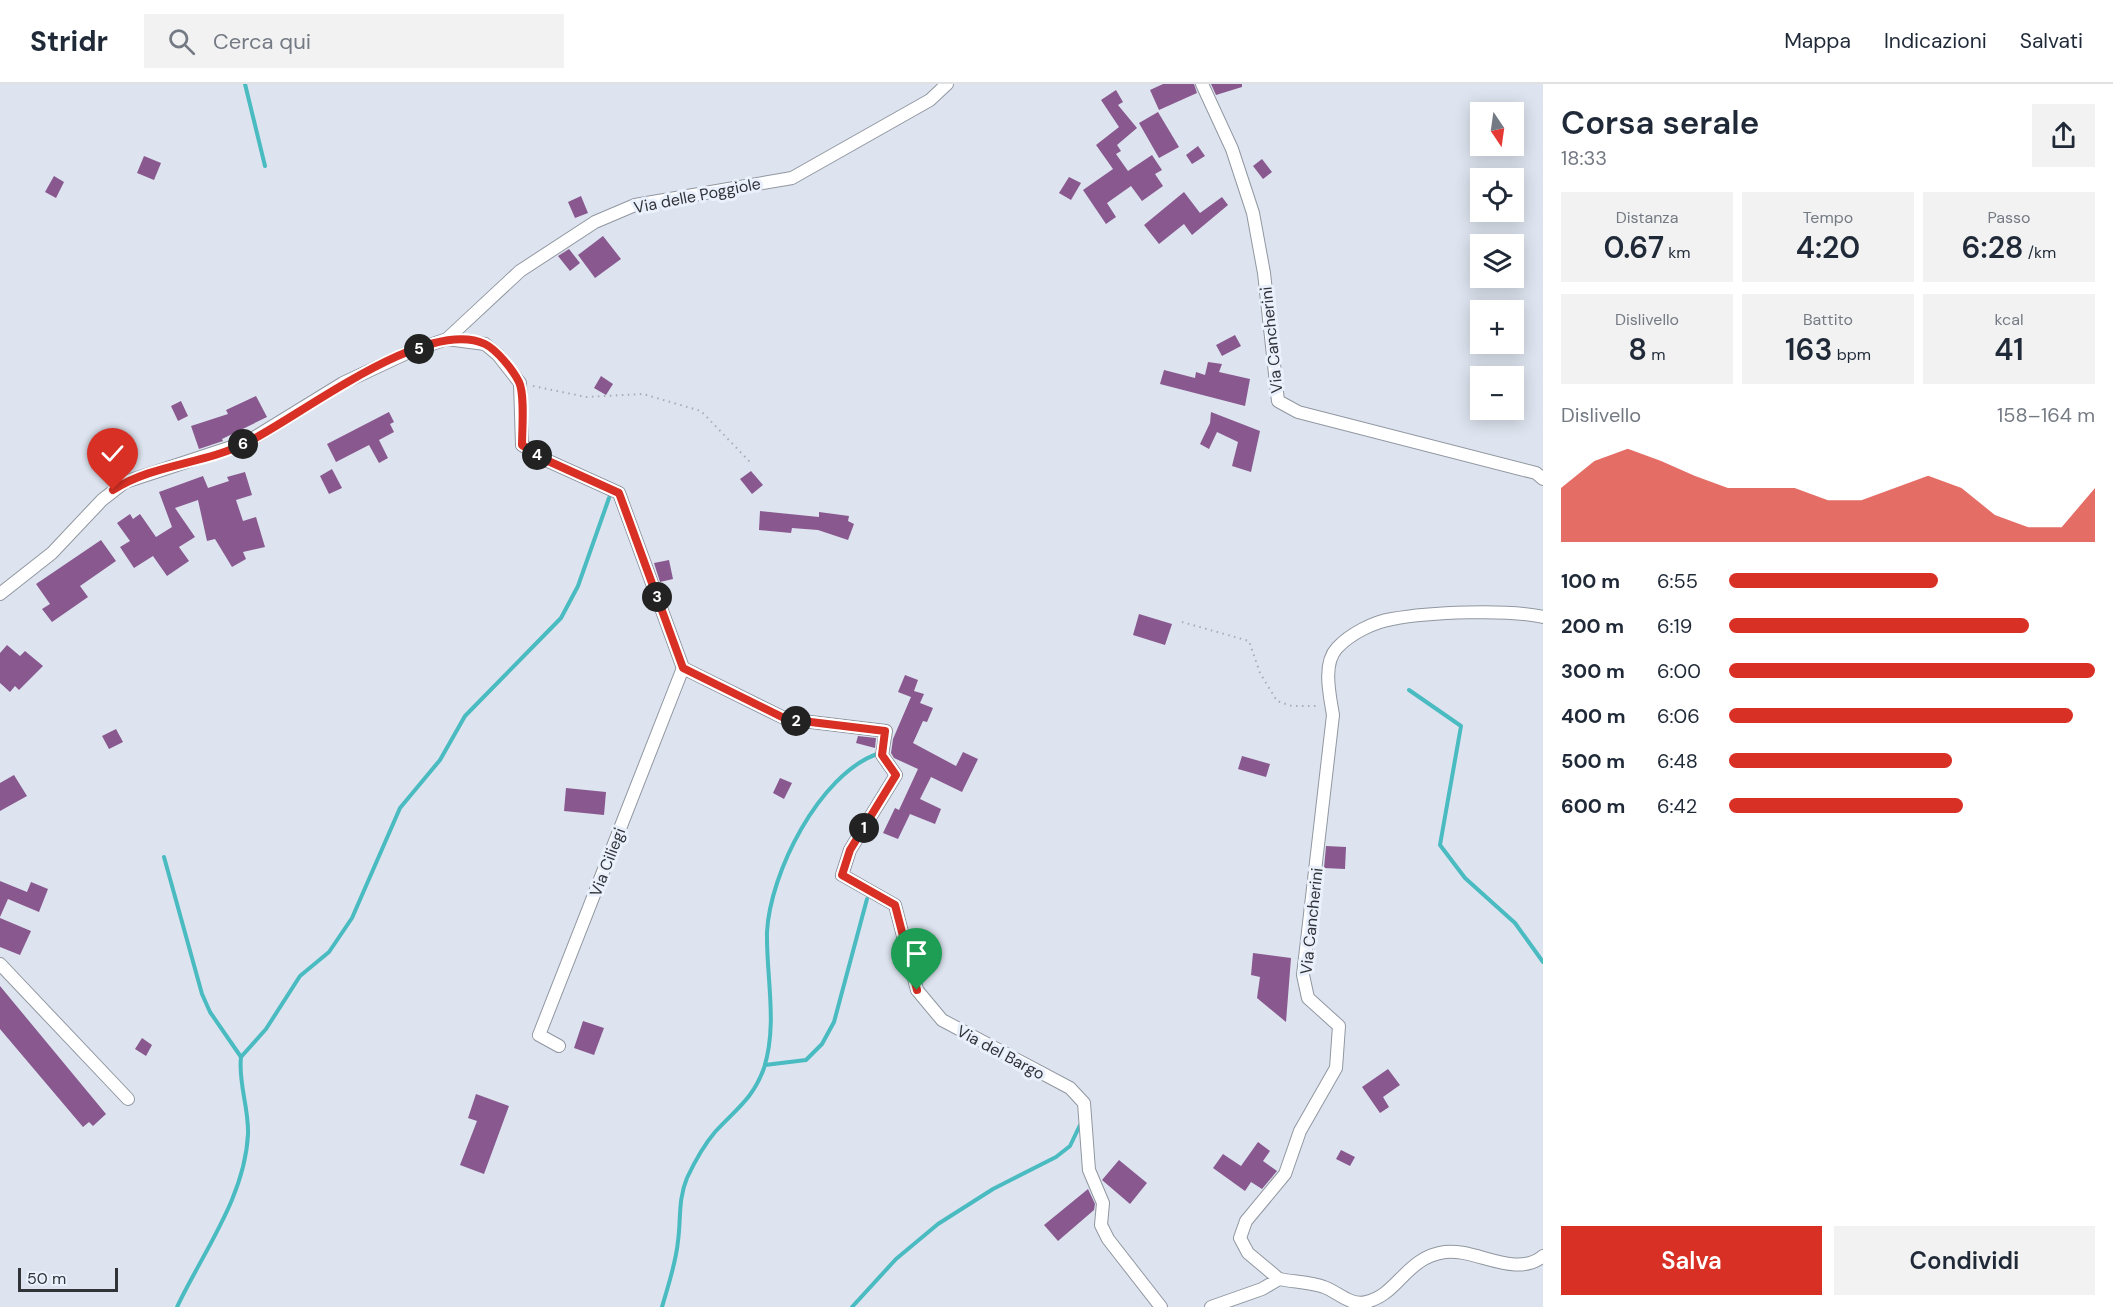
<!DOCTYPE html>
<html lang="it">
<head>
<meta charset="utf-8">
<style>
	body { margin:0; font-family:"DM Sans",sans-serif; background:#f2f2f3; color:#1f2937; height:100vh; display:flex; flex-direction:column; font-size:22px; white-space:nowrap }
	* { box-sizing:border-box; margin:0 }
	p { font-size:20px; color:#747a83 }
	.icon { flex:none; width:33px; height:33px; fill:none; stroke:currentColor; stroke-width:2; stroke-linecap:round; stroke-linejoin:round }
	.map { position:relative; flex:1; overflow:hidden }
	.drawer { display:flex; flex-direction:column; background:#fff; width:570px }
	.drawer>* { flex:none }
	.needle { width:39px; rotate:167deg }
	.buttons { position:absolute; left:1470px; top:18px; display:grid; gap:12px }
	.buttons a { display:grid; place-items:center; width:54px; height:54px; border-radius:0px; background:#fff; box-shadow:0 3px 15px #0003; font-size:30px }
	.scale { position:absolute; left:18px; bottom:15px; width:100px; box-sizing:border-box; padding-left:6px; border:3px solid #313338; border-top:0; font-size:16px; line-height:21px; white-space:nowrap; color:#313338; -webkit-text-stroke:4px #eaf1fc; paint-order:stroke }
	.pin { position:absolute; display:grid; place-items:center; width:51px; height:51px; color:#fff; margin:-62px -26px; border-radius:50% 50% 50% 0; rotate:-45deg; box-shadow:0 0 6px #0007 }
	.pin .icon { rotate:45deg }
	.km { position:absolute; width:30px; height:30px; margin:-15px; border-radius:50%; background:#222; color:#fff; font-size:16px; line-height:30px; text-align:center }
	.round { display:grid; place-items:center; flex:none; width:63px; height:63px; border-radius:0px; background:#f2f2f3 }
	.summary { display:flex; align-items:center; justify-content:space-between; height:102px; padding:0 18px }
	h1 { font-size:33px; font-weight:600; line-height:45px }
	.figures { display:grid; grid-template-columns:repeat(3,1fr); gap:9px; height:102px; padding:6px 18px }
	.figures div { display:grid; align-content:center; border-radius:0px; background:#f2f2f3; text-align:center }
	.figures b { font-size:30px; font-weight:600 }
	.figures small { font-size:16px; font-weight:400 }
	.figures p { font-size:16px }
	.chart { height:168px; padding:12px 18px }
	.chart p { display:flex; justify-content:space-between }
	.chart svg { width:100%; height:108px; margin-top:6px; fill:#d93025; opacity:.7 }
	.cta { display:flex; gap:12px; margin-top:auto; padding:12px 18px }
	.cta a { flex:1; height:69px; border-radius:0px; background:#d93025; color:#fff; font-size:24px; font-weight:600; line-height:69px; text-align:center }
	.cta a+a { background:#f2f2f3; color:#1f2937 }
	ul { padding:0 18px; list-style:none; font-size:20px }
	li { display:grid; grid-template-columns:96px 72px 1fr; align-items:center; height:45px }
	li i { height:15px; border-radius:8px; background:#d93025 }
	header { display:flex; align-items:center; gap:36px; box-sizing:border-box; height:84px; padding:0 30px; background:#fff; border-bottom:2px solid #e0e1e3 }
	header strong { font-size:28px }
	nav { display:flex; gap:33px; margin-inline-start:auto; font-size:21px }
	.search { width:420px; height:54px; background:#f2f2f3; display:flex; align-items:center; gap:15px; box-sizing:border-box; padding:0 21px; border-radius:0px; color:#747a83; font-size:22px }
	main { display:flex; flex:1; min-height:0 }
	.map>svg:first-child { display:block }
</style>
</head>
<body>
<header>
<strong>Stridr</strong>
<div class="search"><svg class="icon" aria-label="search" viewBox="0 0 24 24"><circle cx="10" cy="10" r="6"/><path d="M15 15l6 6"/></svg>Cerca qui</div>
<nav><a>Mappa</a><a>Indicazioni</a><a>Salvati</a></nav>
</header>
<main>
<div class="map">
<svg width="1543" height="1223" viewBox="0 0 1543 1223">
	<rect width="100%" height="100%" fill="#dde4ef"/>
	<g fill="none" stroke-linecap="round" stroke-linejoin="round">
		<g stroke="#4abbc0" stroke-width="4">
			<path d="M 245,0 L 265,82"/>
			<path d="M 1409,606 L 1461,642 L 1440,761 L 1465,794 L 1515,839 L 1543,878"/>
			<path d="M 164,773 L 202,910 L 210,928 L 241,973"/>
			<path d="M 765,981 L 806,976 L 822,960 L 834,938 L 867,815"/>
			<path d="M 177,1223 C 203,1168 245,1113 248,1050 C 249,1024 238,999 241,973 L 266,945 L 300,892 L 329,868 L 352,834 L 400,724 L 440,676 L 465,632 L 561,534 L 578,502 L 609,414"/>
			<path d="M 662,1223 C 668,1202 676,1179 678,1157 C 681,1136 678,1115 687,1094 C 694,1079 704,1061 715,1048 C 736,1025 753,1015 764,984 C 778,940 766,892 767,848 C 770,789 819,691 877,670"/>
			<path d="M 852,1223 L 896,1175 L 938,1140 L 993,1105 L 1056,1073 L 1070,1062 L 1080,1041"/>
		</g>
	</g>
	<g fill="#88588f">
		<path d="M 1163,0 L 1194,0 L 1197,9 L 1159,26 L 1150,6 Z"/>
		<path d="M 1211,0 L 1242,0 L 1242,3 L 1216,11 Z"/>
		<path d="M 1116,6 L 1123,18 L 1118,21 L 1137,44 L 1117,61 L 1121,67 L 1116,70 L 1128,87 L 1152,71 L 1162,86 L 1155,90 L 1163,102 L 1142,117 L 1131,102 L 1107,119 L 1116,133 L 1106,140 L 1083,106 L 1113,85 L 1096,61 L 1119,43 L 1101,16 Z"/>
		<path d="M 1158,28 L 1179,63 L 1159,74 L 1139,39 Z"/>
		<path d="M 1198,62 L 1205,72 L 1192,80 L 1186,71 Z"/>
		<path d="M 144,72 L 161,79 L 154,96 L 137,89 Z"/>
		<path d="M 1262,75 L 1272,88 L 1263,95 L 1253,82 Z"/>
		<path d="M 54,92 L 64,98 L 56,114 L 45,108 Z"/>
		<path d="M 1069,93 L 1081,99 L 1071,116 L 1059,109 Z"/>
		<path d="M 1184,108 L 1200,129 L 1222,113 L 1228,121 L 1192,151 L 1184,140 L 1159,160 L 1144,141 Z"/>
		<path d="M 581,112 L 588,129 L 575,134 L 568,118 Z"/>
		<path d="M 603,152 L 621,175 L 595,194 L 578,171 Z"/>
		<path d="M 569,165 L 580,179 L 570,187 L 558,172 Z"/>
		<path d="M 1235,251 L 1241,262 L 1222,272 L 1216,261 Z"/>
		<path d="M 1208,278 L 1222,280 L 1219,288 L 1250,295 L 1245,322 L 1160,300 L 1164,286 L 1195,294 L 1196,288 L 1205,291 Z"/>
		<path d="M 601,292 L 613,300 L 606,311 L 594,304 Z"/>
		<path d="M 256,312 L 267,333 L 222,355 L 223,357 L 199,365 L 191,342 L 228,330 L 226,326 Z"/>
		<path d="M 181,317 L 188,332 L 178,337 L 171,322 Z"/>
		<path d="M 389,328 L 394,338 L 390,340 L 394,348 L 379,356 L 388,374 L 379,379 L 369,361 L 336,378 L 327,360 Z"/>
		<path d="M 1211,328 L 1260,347 L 1251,388 L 1232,382 L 1238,358 L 1217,348 L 1209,365 L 1200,360 L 1210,339 Z"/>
		<path d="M 332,385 L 342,404 L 329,410 L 320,392 Z"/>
		<path d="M 751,387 L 763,401 L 752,410 L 740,395 Z"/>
		<path d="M 245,388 L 252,411 L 236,416 L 243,437 L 256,433 L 265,463 L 243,468 L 246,475 L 232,483 L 215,455 L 207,457 L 198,416 L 175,424 L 195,453 L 179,463 L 189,477 L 167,492 L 153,472 L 134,484 L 120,463 L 130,457 L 117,439 L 130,430 L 133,435 L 140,430 L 156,453 L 172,443 L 159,408 L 203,392 L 208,404 L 229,397 L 227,393 Z"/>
		<path d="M 760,427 L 819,433 L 819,428 L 849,432 L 848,437 L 854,440 L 848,456 L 818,446 L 792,444 L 791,449 L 759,446 Z"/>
		<path d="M 101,456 L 116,477 L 80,502 L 88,513 L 52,538 L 42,525 L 50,520 L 36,500 Z"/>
		<path d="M 669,476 L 673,495 L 660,498 L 654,479 Z"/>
		<path d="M 1139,530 L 1172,540 L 1165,561 L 1133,551 Z"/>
		<path d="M 7,561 L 20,572 L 25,567 L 43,582 L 19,606 L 15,602 L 10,608 L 0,599 L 0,569 Z"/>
		<path d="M 905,591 L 918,596 L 914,607 L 924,610 L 920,619 L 933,624 L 927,638 L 923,637 L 913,659 L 956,682 L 963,668 L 978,675 L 962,708 L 931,693 L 920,715 L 941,725 L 935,740 L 910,730 L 898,755 L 883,749 L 895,724 L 899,726 L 918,685 L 894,674 L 891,669 L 893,655 L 911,613 L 898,608 Z"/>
		<path d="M 116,645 L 123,658 L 109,665 L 102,652 Z"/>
		<path d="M 858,652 L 876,654 L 875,664 L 856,659 Z"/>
		<path d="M 1242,672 L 1270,680 L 1266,693 L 1238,685 Z"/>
		<path d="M 14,691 L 27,712 L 0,727 L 0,699 Z"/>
		<path d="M 780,694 L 792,699 L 784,715 L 773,709 Z"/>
		<path d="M 566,704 L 606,708 L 604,731 L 564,727 Z"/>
		<path d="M 1326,762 L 1346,763 L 1345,785 L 1324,784 Z"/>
		<path d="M 0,797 L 27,808 L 31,798 L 48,805 L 39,828 L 8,815 L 0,833 Z"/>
		<path d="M 0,834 L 31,847 L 20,871 L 0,863 Z"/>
		<path d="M 1253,869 L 1291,874 L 1286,938 L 1257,914 L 1260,893 L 1251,891 Z"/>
		<path d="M 0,902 L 106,1030 L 93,1042 L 89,1038 L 83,1043 L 0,945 Z"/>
		<path d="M 583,937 L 604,944 L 594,971 L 574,964 Z"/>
		<path d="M 142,954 L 152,961 L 146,972 L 135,965 Z"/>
		<path d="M 1388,985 L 1400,1001 L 1383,1013 L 1389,1023 L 1380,1029 L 1362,1003 Z"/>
		<path d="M 476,1010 L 509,1022 L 484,1090 L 460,1081 L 477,1037 L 468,1034 Z"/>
		<path d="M 1258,1058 L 1270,1067 L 1263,1077 L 1277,1087 L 1262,1105 L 1251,1098 L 1245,1107 L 1213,1084 L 1223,1070 L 1241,1082 Z"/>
		<path d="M 1341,1066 L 1355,1073 L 1350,1082 L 1336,1075 Z"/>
		<path d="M 1119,1076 L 1147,1099 L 1130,1120 L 1102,1096 Z"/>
		<path d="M 1088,1105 L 1095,1120 L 1094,1126 L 1058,1157 L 1044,1141 Z"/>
	</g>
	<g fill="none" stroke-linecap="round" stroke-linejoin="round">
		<g stroke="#9197a1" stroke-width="14">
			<g id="street">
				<path d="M 1202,0 L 1232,65 L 1253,129 L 1264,189 L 1278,317 L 1298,328 L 1536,389 L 1543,395"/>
				<path d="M 447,255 L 485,260 L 498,271 L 520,299 L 522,361 L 546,376 L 619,409 L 683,584 L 786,635 L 886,647 L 882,671 L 896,691 L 850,766 L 842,791 L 895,821 L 917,906 L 942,936 L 1070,1004 L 1084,1019 L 1089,1086 L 1103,1119 L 1101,1141 L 1108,1155 L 1161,1223"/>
				<path d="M 0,510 L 52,469 L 102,416 L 125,398 L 247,358 L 343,299 L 409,268 L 447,255 L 520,187 L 595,138 L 635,121 L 792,94 L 930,16 L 947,0"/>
				<path d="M 0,880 L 128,1015"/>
				<path d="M 559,962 L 539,951 L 683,584"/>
				<path d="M 1279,1195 C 1294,1198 1311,1198 1324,1203 C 1338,1208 1350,1222 1366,1218 C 1398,1211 1406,1173 1445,1168 C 1475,1164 1516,1195 1543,1172"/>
				<path d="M 1211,1223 L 1262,1205 L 1279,1195 L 1248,1169 L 1240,1154 L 1246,1137 L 1285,1090 L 1300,1047 L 1336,984 L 1339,942 L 1308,914 L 1303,891 L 1333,631 C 1330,612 1322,580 1337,564 C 1350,550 1373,538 1392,535 C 1429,528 1508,525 1543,533"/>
			</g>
		</g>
		<g stroke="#a7adb6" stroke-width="2" stroke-dasharray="1.5 4.5" stroke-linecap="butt">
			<path d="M 533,302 L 586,313 L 643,310 L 701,327 L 751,379"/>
			<path d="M 1182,538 L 1249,557 L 1260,589 L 1277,617 L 1292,622 L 1320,622"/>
		</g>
		<use href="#street" stroke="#fff" stroke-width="12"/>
	</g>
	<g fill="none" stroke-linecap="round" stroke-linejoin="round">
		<g stroke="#fff" stroke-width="12">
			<path id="route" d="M 113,406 C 153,380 204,380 246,359 C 299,333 426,232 485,260 C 497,266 513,286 519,298 C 525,310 522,347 522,361 L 546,376 L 619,409 L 683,584 L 786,635 L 885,647 L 882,671 L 896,691 L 850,766 L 842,791 L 895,821 L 917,906"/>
		</g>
		<use href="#route" stroke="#d93025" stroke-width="8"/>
	</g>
	<g text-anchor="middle" stroke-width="6" stroke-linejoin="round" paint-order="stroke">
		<g font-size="16" fill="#313338" stroke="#eaf1fc">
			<text transform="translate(697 111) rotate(-11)" y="6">Via delle Poggiole</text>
			<text transform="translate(1271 256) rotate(-96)" y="6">Via Cancherini</text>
			<text transform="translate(607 778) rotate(-69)" y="6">Via Ciliegi</text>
			<text transform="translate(1311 837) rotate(-84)" y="6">Via Cancherini</text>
			<text transform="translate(1001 968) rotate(28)" y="6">Via del Bargo</text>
		</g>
	</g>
</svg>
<div class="buttons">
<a><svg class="needle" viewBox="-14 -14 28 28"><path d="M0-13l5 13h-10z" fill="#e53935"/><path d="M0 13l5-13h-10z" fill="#747a83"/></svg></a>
<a><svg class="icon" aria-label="locate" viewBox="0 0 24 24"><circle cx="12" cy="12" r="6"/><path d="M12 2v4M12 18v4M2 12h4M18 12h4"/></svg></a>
<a><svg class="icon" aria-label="layers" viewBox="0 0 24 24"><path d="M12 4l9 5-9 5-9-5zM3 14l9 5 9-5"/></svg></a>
<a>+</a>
<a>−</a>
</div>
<div class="scale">50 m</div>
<div class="pin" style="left:917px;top:906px;background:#1e9e55"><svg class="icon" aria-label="arrive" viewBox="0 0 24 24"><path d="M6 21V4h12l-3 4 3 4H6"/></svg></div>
<div class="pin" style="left:113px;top:406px;background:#d93025"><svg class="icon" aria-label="check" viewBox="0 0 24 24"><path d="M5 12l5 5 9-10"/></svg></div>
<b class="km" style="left:864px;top:744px">1</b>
<b class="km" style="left:796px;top:637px">2</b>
<b class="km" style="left:657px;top:513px">3</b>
<b class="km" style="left:537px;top:371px">4</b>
<b class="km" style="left:419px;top:265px">5</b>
<b class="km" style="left:243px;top:360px">6</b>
</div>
<section class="drawer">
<div class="summary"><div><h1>Corsa serale</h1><p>18:33</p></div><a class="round"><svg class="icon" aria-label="share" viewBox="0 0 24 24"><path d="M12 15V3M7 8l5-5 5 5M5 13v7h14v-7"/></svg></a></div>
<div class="figures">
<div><p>Distanza</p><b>0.67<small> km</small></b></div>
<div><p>Tempo</p><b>4:20</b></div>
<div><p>Passo</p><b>6:28<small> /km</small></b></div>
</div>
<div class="figures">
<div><p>Dislivello</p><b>8<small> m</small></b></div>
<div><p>Battito</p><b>163<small> bpm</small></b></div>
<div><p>kcal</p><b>41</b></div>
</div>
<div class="chart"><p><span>Dislivello</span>158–164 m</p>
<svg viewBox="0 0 160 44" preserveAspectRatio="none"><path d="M0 44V22L10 11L20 6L30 11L40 17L50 22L60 22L70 22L80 27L90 27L100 22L110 17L120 22L130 33L140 38L150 38L160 22V44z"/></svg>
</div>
<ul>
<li><b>100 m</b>6:55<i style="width:57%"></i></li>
<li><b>200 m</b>6:19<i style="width:82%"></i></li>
<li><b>300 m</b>6:00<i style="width:100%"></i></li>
<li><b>400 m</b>6:06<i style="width:94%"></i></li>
<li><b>500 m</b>6:48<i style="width:61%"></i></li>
<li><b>600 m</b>6:42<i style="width:64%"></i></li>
</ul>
<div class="cta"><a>Salva</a><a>Condividi</a></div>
</section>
</main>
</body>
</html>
